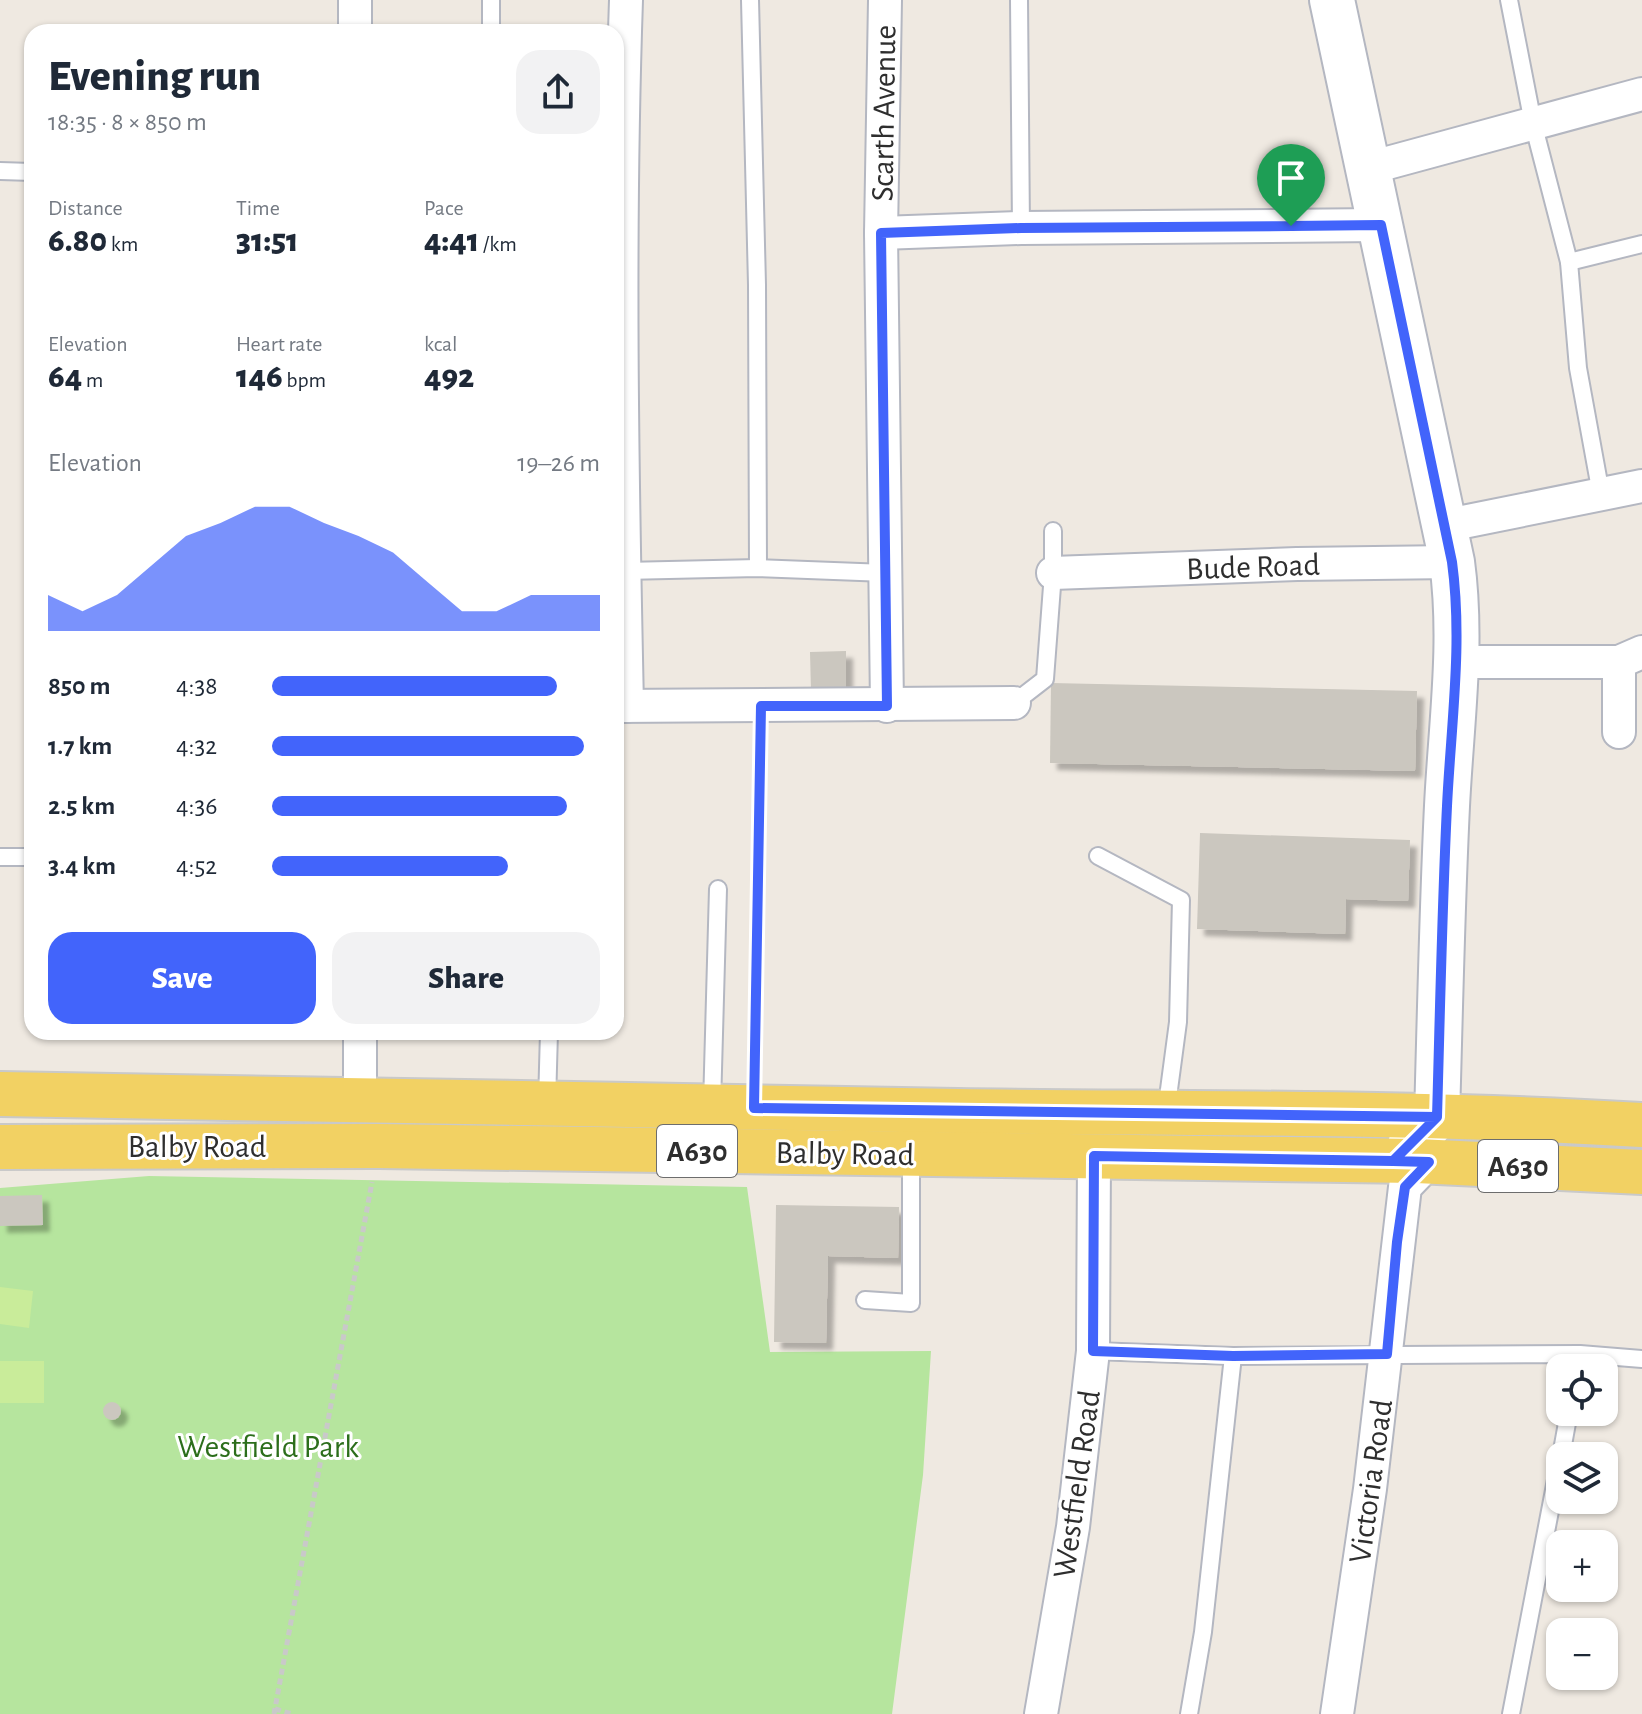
<!DOCTYPE html>
<html lang="en">
<head>
<meta charset="utf-8">
<style>
	body { margin:0; font-family:"Alegreya Sans",sans-serif; background:#f2f2f3; color:#1f2937; height:100vh; display:flex; flex-direction:column; font-size:30px; white-space:nowrap }
	* { box-sizing:border-box; margin:0 }
	p { font-size:26px; color:#747a83 }
	.icon { flex:none; width:44px; height:44px; fill:none; stroke:currentColor; stroke-width:2; stroke-linecap:round; stroke-linejoin:round }
	.map { position:relative; flex:1; overflow:hidden }
	.drawer { position:absolute; left:24px; top:24px; width:600px; height:1016px; display:flex; flex-direction:column; background:#fff; border-radius:24px; box-shadow:0 2px 6px #0004 }
	.drawer>* { flex:none }
	.buttons { position:absolute; left:1546px; top:1354px; display:grid; gap:16px }
	.buttons a { display:grid; place-items:center; width:72px; height:72px; border-radius:16px; background:#fff; box-shadow:0 2px 6px #0004; font-size:40px }
	.pin { position:absolute; display:grid; place-items:center; width:68px; height:68px; color:#fff; margin:-82px -34px; border-radius:50% 50% 50% 0; rotate:-45deg; box-shadow:0 0 8px #0007 }
	.pin .icon { rotate:45deg }
	.round { display:grid; place-items:center; flex:none; width:84px; height:84px; border-radius:24px; background:#f2f2f3 }
	.headline { display:flex; align-items:center; justify-content:space-between; height:136px; padding:0 24px }
	h1 { font-size:44px; font-weight:800; line-height:60px }
	.figures { display:grid; grid-template-columns:repeat(3,1fr); gap:12px; height:136px; padding:8px 24px }
	.figures div { display:grid; align-content:center }
	.figures b { font-size:34px; font-weight:800 }
	.figures small { font-size:22px; font-weight:400 }
	.figures p { font-size:22px }
	.chart { height:224px; padding:16px 24px }
	.chart p { display:flex; justify-content:space-between }
	.chart svg { width:100%; height:144px; margin-top:8px; fill:#4264fb; opacity:.7 }
	.cta { display:flex; gap:16px; margin-top:auto; padding:16px 24px }
	.cta a { flex:1; height:92px; border-radius:24px; background:#4264fb; color:#fff; font-size:32px; font-weight:800; line-height:92px; text-align:center }
	.cta a+a { background:#f2f2f3; color:#1f2937 }
	ul { padding:0 24px; list-style:none; font-size:26px }
	li { display:grid; grid-template-columns:128px 96px 1fr; align-items:center; height:60px }
	li i { height:20px; border-radius:10px; background:#4264fb }
	.map>svg:first-child { display:block }
</style>
</head>
<body>
<div class="map">
<svg width="1642" height="1714" viewBox="0 0 1642 1714">
	<defs>
		<filter id="shadow"><feDropShadow dx="7" dy="7" stdDeviation="2" flood-color="#0004"/></filter>
	</defs>
	<rect width="100%" height="100%" fill="#efe9e1"/>
	<path fill="#b6e59e" d="M 149,1176 L 747,1187 L 770,1352 L 931,1351 L 923,1475 L 892,1714 L 0,1714 L 0,1188 Z"/>
	<g fill="#c9ec9a">
		<path d="M 0,1287 L 33,1291 L 29,1328 L 0,1324 Z"/>
		<rect x="0" y="1361" width="44" height="42"/>
	</g>
	<g fill="#cbc7bf" filter="url(#shadow)">
		<path d="M 846,651 L 846,690 L 811,691 L 810,652 Z"/>
		<path d="M 1051,683 L 1417,691 L 1415,771 L 1050,763 Z"/>
		<path d="M 1200,833 L 1410,840 L 1408,901 L 1346,899 L 1345,934 L 1197,929 Z"/>
		<path d="M 42,1195 L 43,1225 L 0,1226 L 0,1196 Z"/>
		<path d="M 776,1205 L 899,1207 L 898,1258 L 828,1256 L 826,1343 L 774,1342 Z"/>
		<circle cx="112" cy="1411" r="9"/>
	</g>
	<g fill="none" stroke-linecap="round" stroke-linejoin="round">
		<g stroke="#b4b7c1" stroke-width="20">
			<g id="lane">
				<path d="M 491,0 L 491,32"/>
				<path d="M 750,0 L 757,285 L 758,568"/>
				<path d="M 1019,0 L 1021,228"/>
				<path d="M 1509,0 L 1533,123 L 1569,262 L 1578,368 L 1601,494"/>
				<path d="M 0,171 L 32,172"/>
				<path d="M 1569,262 L 1642,244"/>
				<path d="M 624,571 L 758,568 L 886,573"/>
				<path d="M 1014,703 L 1045,679 L 1053,573 L 1053,531"/>
				<path d="M 1098,856 L 1181,900 L 1178,1022 L 1166,1112"/>
				<path d="M 0,857 L 32,857"/>
				<path d="M 547,1103 L 549,1032"/>
				<path d="M 712,1106 L 718,889"/>
				<path d="M 865,1300 L 911,1303 L 911,1156"/>
				<path d="M 1093,1351 L 1233,1356 L 1580,1354 L 1642,1359"/>
				<path d="M 1561,1456 L 1569,1412"/>
				<path d="M 1189,1714 L 1203,1632 L 1233,1356"/>
				<path d="M 1511,1714 L 1560,1459"/>
			</g>
		</g>
		<g stroke="#b4b7c1" stroke-width="36">
			<g id="street">
				<path d="M 355,0 L 355,32"/>
				<path d="M 626,0 C 618,235 622,470 627,706"/>
				<path d="M 885,0 L 881,233 L 887,706"/>
				<path d="M 1369,168 L 1642,94"/>
				<path d="M 881,233 L 1021,228 L 1381,225"/>
				<path d="M 1443,526 L 1642,486"/>
				<path d="M 1053,573 L 1297,564 L 1452,562"/>
				<path d="M 1457,662 L 1619,662"/>
				<path d="M 616,706 L 1014,703"/>
				<path d="M 1619,732 L 1619,662 L 1642,652"/>
				<path d="M 360,1032 L 360,1099"/>
				<path d="M 1041,1714 L 1073,1527 L 1093,1351 L 1094,1156"/>
				<path d="M 1337,1714 L 1370,1489 L 1405,1187 L 1429,1162"/>
			</g>
		</g>
		<g stroke="#b4b7c1" stroke-width="48">
			<path id="secondary" d="M 1332,0 L 1452,562 C 1463,643 1451,724 1447,806 C 1442,909 1440,1013 1437,1117 L 1410,1145"/>
		</g>
		<g stroke="#c9c9c9" stroke-width="48">
			<g id="primary">
				<path d="M 0,1094 C 319,1098 638,1106 957,1111 C 1185,1114 1414,1111 1642,1125"/>
				<path d="M 0,1147 L 379,1146 L 1417,1161 L 1642,1172"/>
			</g>
		</g>
		<g stroke="#c9c9c9" stroke-width="5" stroke-dasharray="6 4" stroke-linecap="butt">
			<path d="M 755,1069 L 760,735"/>
			<path d="M 275,1709 L 292,1714"/>
			<path d="M 274,1714 L 372,1182"/>
		</g>
		<use href="#lane" stroke="#fff" stroke-width="16"/>
		<use href="#street" stroke="#fff" stroke-width="32"/>
		<use href="#secondary" stroke="#fff" stroke-width="44"/>
		<use href="#primary" stroke="#f2d163" stroke-width="44"/>
	</g>
	<g fill="none" stroke-linecap="round" stroke-linejoin="round">
		<g stroke="#fff" stroke-width="16">
			<path id="route" d="M 1291,226 L 1021,228 L 881,233 L 887,706 L 761,706 L 754,1108 L 1437,1117 L 1393,1161 L 1094,1156 L 1093,1351 L 1233,1356 L 1387,1354 L 1397,1242 L 1405,1187 L 1429,1162 L 1393,1161 L 1437,1117 C 1440,1013 1442,909 1447,806 C 1451,724 1463,643 1452,562 L 1381,225 L 1291,226"/>
		</g>
		<use href="#route" stroke="#4264fb" stroke-width="10"/>
	</g>
	<g text-anchor="middle" stroke-width="6" stroke-linejoin="round" paint-order="stroke">
		<g fill="#fff" stroke="#6d6d6d" stroke-width="2">
			<rect x="657" y="1125" width="80" height="52" rx="6"/>
			<rect x="1478" y="1140" width="80" height="52" rx="6"/>
		</g>
		<g font-size="30" font-weight="bold" fill="#2e2e2e">
			<text x="697" y="1161">A630</text>
			<text x="1518" y="1176">A630</text>
		</g>
		<g font-size="32" fill="#2e2e2e" stroke="#fff">
			<text transform="translate(883 113) rotate(-89)" y="11">Scarth Avenue</text>
			<text transform="translate(1253 566) rotate(-2)" y="11">Bude Road</text>
			<text x="197" y="1157">Balby Road</text>
			<text transform="translate(845 1153) rotate(1)" y="11">Balby Road</text>
			<text transform="translate(1370 1481) rotate(-82)" y="11">Victoria Road</text>
			<text transform="translate(1076 1484) rotate(-82)" y="11">Westfield Road</text>
		</g>
		<g font-size="32" fill="#2c6e1b" stroke="#fff">
			<text x="268" y="1457">Westfield Park</text>
		</g>
	</g>
</svg>
<div class="buttons">
<a><svg class="icon" aria-label="locate" viewBox="0 0 24 24"><circle cx="12" cy="12" r="6"/><path d="M12 2v4M12 18v4M2 12h4M18 12h4"/></svg></a>
<a><svg class="icon" aria-label="layers" viewBox="0 0 24 24"><path d="M12 4l9 5-9 5-9-5zM3 14l9 5 9-5"/></svg></a>
<a>+</a>
<a>−</a>
</div>
<div class="pin" style="left:1291px;top:226px;background:#1e9e55"><svg class="icon" aria-label="arrive" viewBox="0 0 24 24"><path d="M6 21V4h12l-3 4 3 4H6"/></svg></div>
<section class="drawer">
<div class="headline"><div><h1>Evening run</h1><p>18:35 · 8 × 850 m</p></div><a class="round"><svg class="icon" aria-label="share" viewBox="0 0 24 24"><path d="M12 15V3M7 8l5-5 5 5M5 13v7h14v-7"/></svg></a></div>
<div class="figures">
<div><p>Distance</p><b>6.80<small> km</small></b></div>
<div><p>Time</p><b>31:51</b></div>
<div><p>Pace</p><b>4:41<small> /km</small></b></div>
</div>
<div class="figures">
<div><p>Elevation</p><b>64<small> m</small></b></div>
<div><p>Heart rate</p><b>146<small> bpm</small></b></div>
<div><p>kcal</p><b>492</b></div>
</div>
<div class="chart"><p><span>Elevation</span>19–26 m</p>
<svg viewBox="0 0 160 44" preserveAspectRatio="none"><path d="M0 44V33L10 38L20 33L30 24L40 15L50 11L60 6L70 6L80 11L90 15L100 20L110 29L120 38L130 38L140 33L150 33L160 33V44z"/></svg>
</div>
<ul>
<li><b>850 m</b>4:38<i style="width:87%"></i></li>
<li><b>1.7 km</b>4:32<i style="width:95%"></i></li>
<li><b>2.5 km</b>4:36<i style="width:90%"></i></li>
<li><b>3.4 km</b>4:52<i style="width:72%"></i></li>
</ul>
<div class="cta"><a>Save</a><a>Share</a></div>
</section>
</div>
</body>
</html>
